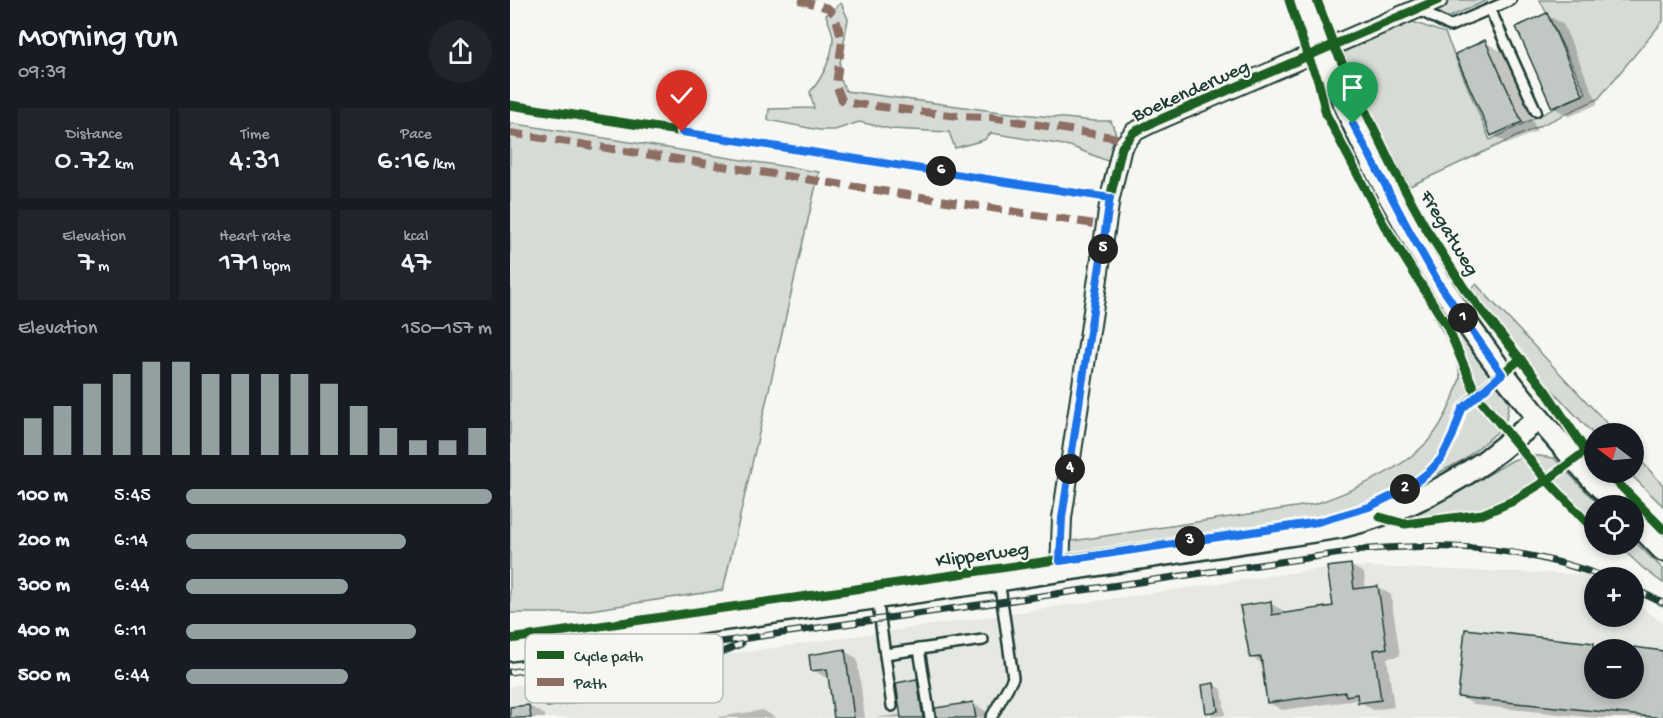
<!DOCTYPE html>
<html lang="en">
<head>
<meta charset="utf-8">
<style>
	body { margin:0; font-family:"Gochi Hand",sans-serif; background:#20242c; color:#f1f3f6; height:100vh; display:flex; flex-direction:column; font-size:22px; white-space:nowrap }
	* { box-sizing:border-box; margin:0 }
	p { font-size:20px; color:#9ea1a6 }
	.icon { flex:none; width:33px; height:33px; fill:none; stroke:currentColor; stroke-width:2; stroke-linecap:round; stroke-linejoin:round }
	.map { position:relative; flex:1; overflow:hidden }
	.sheet { display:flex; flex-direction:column; background:#171b24; width:510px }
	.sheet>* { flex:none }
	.needle { width:39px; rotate:286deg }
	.controls { position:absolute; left:1074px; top:423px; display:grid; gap:12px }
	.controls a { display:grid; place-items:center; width:60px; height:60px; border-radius:50%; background:#171b24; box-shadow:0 3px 9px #0003; font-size:30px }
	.pin { position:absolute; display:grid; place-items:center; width:51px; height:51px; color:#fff; margin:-62px -26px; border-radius:50% 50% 50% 0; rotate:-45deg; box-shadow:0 0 6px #0007 }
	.pin .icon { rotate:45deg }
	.km { position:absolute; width:30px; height:30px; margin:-15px; border-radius:50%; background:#222; color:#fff; font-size:16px; line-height:30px; text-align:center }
	.round { display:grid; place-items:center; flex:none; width:63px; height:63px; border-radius:32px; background:#20242c }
	.summary { display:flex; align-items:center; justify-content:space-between; height:102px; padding:0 18px }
	h1 { font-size:33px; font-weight:600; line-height:45px }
	.stats { display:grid; grid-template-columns:repeat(3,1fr); gap:9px; height:102px; padding:6px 18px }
	.stats div { display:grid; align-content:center; border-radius:0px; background:#20242c; text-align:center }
	.stats b { font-size:30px; font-weight:600 }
	.stats small { font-size:16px; font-weight:400 }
	.stats p { font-size:16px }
	.chart { height:168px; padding:12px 18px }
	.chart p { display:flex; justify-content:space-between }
	.chart svg { width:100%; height:108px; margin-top:6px; stroke:#92a19f; stroke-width:6 }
	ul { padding:0 18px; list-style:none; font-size:20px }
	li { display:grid; grid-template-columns:96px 72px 1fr; align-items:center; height:45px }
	li i { height:15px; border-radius:8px; background:#92a19f }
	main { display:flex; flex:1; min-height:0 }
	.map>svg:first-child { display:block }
</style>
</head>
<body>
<main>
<section class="sheet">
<div class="summary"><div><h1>Morning run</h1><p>09:39</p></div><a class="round"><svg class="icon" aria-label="share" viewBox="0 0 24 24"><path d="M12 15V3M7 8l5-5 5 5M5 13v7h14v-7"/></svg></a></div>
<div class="stats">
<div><p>Distance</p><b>0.72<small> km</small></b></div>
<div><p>Time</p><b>4:31</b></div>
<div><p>Pace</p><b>6:16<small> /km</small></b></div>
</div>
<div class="stats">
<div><p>Elevation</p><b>7<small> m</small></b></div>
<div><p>Heart rate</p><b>171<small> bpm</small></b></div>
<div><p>kcal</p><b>47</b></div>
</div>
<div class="chart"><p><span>Elevation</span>150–157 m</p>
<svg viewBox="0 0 160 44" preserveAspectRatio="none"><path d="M5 44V29M15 44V24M25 44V15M35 44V11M45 44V6M55 44V6M65 44V11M75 44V11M85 44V11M95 44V11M105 44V15M115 44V24M125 44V33M135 44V38M145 44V38M155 44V33"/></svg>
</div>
<ul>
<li><b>100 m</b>5:45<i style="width:100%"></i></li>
<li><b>200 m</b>6:14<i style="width:72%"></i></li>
<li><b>300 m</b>6:44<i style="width:53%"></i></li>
<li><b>400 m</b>6:11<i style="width:75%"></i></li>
<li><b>500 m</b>6:44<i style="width:53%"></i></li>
</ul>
</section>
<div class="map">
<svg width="1153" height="718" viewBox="0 0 1153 718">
	<rect width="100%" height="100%" fill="#f6f6f2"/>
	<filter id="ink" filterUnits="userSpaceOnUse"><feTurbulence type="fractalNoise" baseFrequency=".0167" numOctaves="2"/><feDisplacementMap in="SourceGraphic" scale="12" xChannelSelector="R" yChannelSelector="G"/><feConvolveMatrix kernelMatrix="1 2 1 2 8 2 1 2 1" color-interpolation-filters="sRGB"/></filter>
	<g filter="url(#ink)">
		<path fill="#e6e8e4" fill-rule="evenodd" d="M 829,566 L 1085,575 L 1089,577 L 1084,578 L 1084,616 L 1124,616 L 1124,602 L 1153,623 L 1153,718 L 0,718 L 0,686 ZM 1084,650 L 1124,650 L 1124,688 L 1084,688 Z"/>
		<g fill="#d6dbd6" stroke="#7a8c85" stroke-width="1.5">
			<path d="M 941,0 L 978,0 L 935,19 L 918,10 Z"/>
			<path d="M 1030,0 L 1153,0 L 1153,21 L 1088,99 L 900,186 L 880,150 L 834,53 L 845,44 L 900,21 L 935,33 L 980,140 L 1076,93 Z"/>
			<path d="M 331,3 L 338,19 L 328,74 L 336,91 L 491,112 L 585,121 L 601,121 L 607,137 L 600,162 L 560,146 L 481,133 L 474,140 L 445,148 L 439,132 L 381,129 L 349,122 L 325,130 L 309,130 L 258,120 L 259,109 L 304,108 L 300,92 C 312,79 323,56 323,38 C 323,31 318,22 316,15 Z"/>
			<path d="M 0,123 L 309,172 L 213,590 L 60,613 L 0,613 Z"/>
			<path d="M 966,284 L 979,298 L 1106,433 L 1084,434 L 1084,435 L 1031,378 L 961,289 Z"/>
			<path d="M 935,315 L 994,392 L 999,403 L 996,420 L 986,433 L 953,460 L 916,480 L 906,478 C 847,518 780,522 711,532 C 653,540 596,549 539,557 L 543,544 L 805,504 C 837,493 886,472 911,448 C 925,436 937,415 943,398 C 945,391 950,382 950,376 C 947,355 934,334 924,317 Z"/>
			<path d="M 1124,453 L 1153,485 L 1153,506 L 1119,473 L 1124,472 Z"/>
			<path d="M 1021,455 L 1044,458 L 1089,505 L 1084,506 L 1084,522 C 1074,512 1052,486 1039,483 C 1023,481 996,503 981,509 C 958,519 914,520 889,519 L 949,492 L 1003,460 Z"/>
			<path d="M 1124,541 L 1153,569 L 1153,583 L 1134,569 L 1108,545 L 1124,544 Z"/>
		</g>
		<g fill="#0003" fill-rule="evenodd">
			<path d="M 1037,15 L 1053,24 L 1088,104 L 1059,117 L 1043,107 Z"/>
			<path d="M 975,42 L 991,51 L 1027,131 L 998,144 L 982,134 Z"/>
			<path d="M 840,565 L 854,573 L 856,589 L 868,587 L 881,595 L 890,656 L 877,658 L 884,707 L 863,710 L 847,700 L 772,710 L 759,703 L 753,664 L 741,657 L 760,603 L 774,611 L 775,615 L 824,608 Z"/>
			<path d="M 956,631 L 1153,652 L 1153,718 L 1087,718 L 965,705 L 949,696 ZM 1084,650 L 1124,650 L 1124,688 L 1084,688 Z"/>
			<path d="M 334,651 L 347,658 L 355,718 L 324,718 L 320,677 L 316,678 L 303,670 Z"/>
			<path d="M 407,681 L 420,688 L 424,718 L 364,718 L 392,714 Z"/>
			<path d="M 704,685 L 712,689 L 715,715 L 705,716 L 697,712 Z"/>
			<path d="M 463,704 L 476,711 L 477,718 L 427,718 Z"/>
			<path d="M 19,706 L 35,715 L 35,718 L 0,718 L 0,709 Z"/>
			<path d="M 253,710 L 266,718 L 208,718 L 208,717 Z"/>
		</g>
		<g fill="#c1c8c3" stroke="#1f3d34" stroke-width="1.5">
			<path d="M 1037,13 L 1073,95 L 1042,108 L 1006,27 Z"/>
			<path d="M 975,40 L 1012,122 L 981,136 L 945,54 Z"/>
			<path d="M 841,564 L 844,589 L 868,586 L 877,648 L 864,650 L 871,700 L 848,703 L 847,694 L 836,696 L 835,692 L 757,703 L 751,657 L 740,658 L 730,606 L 761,601 L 762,615 L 823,606 L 817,567 Z"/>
			<path d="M 955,629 L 1084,643 L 1084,688 L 1124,688 L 1124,647 L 1153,651 L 1153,718 L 948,697 Z"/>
			<path d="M 335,649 L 344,718 L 324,718 L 317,669 L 301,671 L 299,655 Z"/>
			<path d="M 407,679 L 413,718 L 391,718 L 386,683 Z"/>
			<path d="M 704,683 L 708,711 L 696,713 L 692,685 Z"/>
			<path d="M 463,702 L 466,718 L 427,718 L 425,708 Z"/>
			<path d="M 19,705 L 21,718 L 0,718 L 0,707 Z"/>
		</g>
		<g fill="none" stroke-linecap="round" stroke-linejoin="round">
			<g stroke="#1f3d34" stroke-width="14">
				<g id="service">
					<path d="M 907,9 L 940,26 L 1001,0"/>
					<path d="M 980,9 L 1026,111"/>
					<path d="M 367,597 L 382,706"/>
					<path d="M 409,649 L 420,718"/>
					<path d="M 375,654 L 473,640"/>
					<path d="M 481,718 L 503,678 L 489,580"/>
				</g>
			</g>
			<g stroke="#1f3d34" stroke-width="22">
				<path id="minor" d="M 550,570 L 552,518 L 600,198 L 612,147 L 624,132 L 642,123 L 928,0"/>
			</g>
			<g stroke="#1f3d34" stroke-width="26">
				<g id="tertiary">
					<path d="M 793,0 C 861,191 965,362 1109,506"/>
					<path d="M 1124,520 L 1153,550"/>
					<path d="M 0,650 L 489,580 L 830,527 C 882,515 930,492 974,462 C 992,448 1010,433 1029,419"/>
				</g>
			</g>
			<use href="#service" stroke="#f6f6f2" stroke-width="9"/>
			<use href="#minor" stroke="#f6f6f2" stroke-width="18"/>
			<use href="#tertiary" stroke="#f6f6f2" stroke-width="21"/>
			<g stroke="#1f3d34" stroke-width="7">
				<g id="rail">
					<path d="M 1124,589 L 1153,603"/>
					<path d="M 0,672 L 860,549 C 944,542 1018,548 1097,578"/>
					<path d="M 38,704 L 126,689 L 231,644"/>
				</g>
			</g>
			<use href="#rail" stroke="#f6f6f2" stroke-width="4.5" stroke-dasharray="14" stroke-linecap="butt"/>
			<g stroke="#8d6e63" stroke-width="8" stroke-dasharray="15 8" stroke-linecap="butt">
				<path d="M 289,0 L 318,8 L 325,15 L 332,41 L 326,85 L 332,100 L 339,103 L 448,116 L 481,117 L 602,137 L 616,142"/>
				<path d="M 0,133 L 597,226"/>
			</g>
			<g stroke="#f6f6f2" stroke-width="13">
				<g id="cycleway">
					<path d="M 779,0 L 798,57 L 808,80 L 816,114 L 874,225 L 937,326 L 967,396 L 1033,476 L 1084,530"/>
					<path d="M 807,0 L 824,46 L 884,170 L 917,230 L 954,288 L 1035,390 L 1076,451 L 1084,460"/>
					<path d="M 0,105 L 600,198"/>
					<path d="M 1097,472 L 1153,529"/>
					<path d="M 870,517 L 895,524 L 973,514 L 1003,501 L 1037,480 L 1076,451"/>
					<path d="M 550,560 L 552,518 L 600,198 L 612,147 L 624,132 L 642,123 L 928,0"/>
					<path d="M 0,639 L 808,522 C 845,513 911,492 932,457 C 937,449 941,441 944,432 C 947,425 948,417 951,410 C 956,400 999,368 1011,359"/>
				</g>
			</g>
			<use href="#cycleway" stroke="#1b5e20" stroke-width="9"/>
		</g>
	</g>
	<g fill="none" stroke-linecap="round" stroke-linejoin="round" filter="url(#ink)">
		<g stroke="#fff" stroke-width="12">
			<path id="route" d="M 172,132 L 600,198 L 552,518 L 550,561 L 808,522 L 859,507 L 898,488 L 919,472 L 931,459 L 943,435 L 952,409 L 992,374 L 930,285 L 900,232 L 843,124"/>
		</g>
		<use href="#route" stroke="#1a73e8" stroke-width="8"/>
	</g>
	<g text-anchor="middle" stroke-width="4.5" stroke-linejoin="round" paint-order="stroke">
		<g font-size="20" fill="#1f3d34" stroke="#f6f6f2">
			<text transform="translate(680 89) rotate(-24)" y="7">Boekenderweg</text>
			<text transform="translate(941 232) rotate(59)" y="7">Fregatweg</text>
			<text transform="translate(472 553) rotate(-8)" y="7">Klipperweg</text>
		</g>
	</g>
	<rect x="15" y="634" width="198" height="69" rx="9" fill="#f6f6f2" stroke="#b6beb9" stroke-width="1.5"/>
	<rect x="27" y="651" width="27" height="8" fill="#1b5e20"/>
	<rect x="27" y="678" width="27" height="8" fill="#8d6e63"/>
	<g font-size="16" fill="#1f3d34">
		<text x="64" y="661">Cycle path</text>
		<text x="64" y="688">Path</text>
	</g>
</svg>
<div class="controls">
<a><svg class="needle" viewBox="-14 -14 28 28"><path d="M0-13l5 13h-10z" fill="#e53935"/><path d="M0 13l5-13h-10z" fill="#9ea1a6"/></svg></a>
<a><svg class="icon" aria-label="locate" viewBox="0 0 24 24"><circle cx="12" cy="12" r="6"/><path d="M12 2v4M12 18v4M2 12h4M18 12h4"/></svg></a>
<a>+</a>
<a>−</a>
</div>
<div class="pin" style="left:843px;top:124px;background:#1e9e55"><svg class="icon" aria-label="arrive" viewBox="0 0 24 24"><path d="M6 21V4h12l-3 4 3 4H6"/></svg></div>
<div class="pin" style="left:172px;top:132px;background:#d93025"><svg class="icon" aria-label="check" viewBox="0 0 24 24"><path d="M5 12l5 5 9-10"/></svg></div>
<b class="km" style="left:953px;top:318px">1</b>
<b class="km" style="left:895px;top:489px">2</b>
<b class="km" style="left:680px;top:541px">3</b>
<b class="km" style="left:560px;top:469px">4</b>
<b class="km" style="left:593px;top:249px">5</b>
<b class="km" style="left:431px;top:171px">6</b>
</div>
</main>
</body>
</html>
